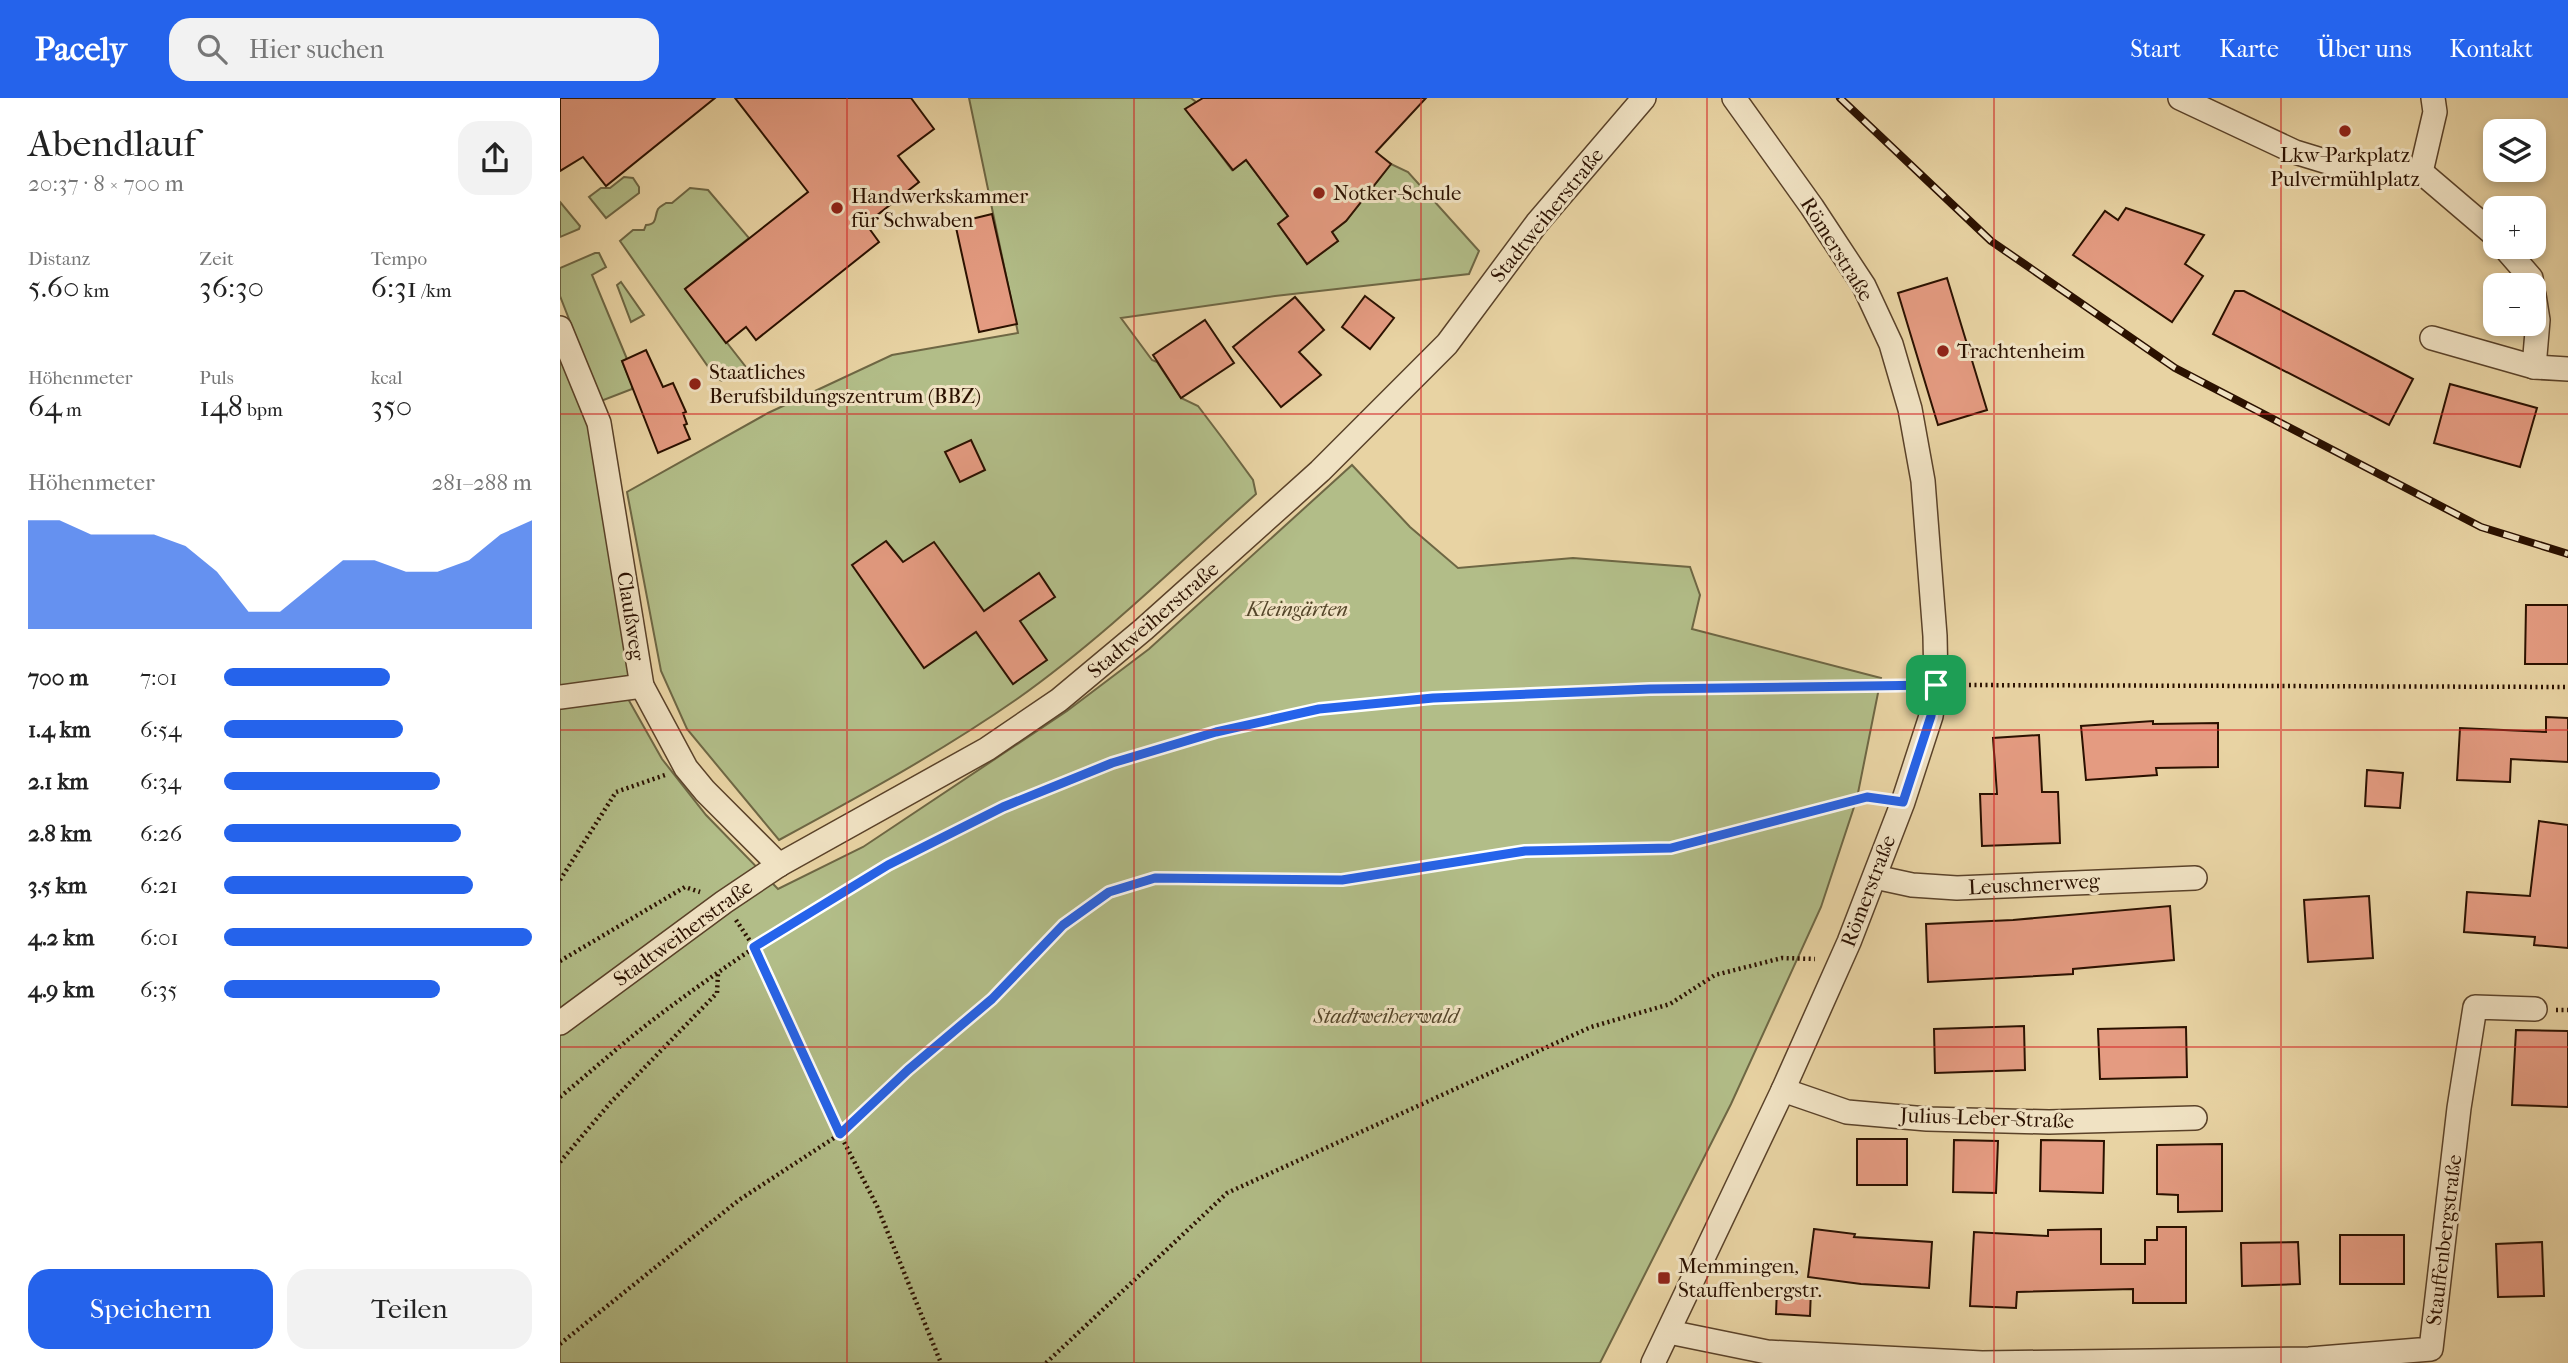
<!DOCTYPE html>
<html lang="de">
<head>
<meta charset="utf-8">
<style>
	body { margin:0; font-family:"IM FELL French Canon",serif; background:#f2f2f2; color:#222; height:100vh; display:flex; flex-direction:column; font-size:26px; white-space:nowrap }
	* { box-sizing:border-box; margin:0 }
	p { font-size:23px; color:#767676 }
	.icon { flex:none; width:38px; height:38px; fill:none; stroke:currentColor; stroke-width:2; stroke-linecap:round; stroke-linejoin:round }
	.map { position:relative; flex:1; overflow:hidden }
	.sheet { display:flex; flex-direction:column; background:#fff; width:560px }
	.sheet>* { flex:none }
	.fabs { position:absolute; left:1923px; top:21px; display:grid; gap:14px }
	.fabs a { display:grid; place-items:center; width:63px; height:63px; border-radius:14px; background:#fff; box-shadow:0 4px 10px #0003; font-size:35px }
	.pin { position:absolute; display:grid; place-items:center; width:60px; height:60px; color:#fff; margin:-30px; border-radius:14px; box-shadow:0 4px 10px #0006 }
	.round { display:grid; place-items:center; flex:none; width:74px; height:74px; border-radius:21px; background:#f2f2f2 }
	.headline { display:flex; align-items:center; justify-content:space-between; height:119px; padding:0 28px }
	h1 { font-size:38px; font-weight:600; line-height:52px }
	.figures { display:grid; grid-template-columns:repeat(3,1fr); gap:10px; height:119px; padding:7px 28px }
	.figures div { display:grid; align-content:center }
	.figures b { font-size:30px; font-weight:600 }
	.figures small { font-size:19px; font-weight:400 }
	.figures p { font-size:19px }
	.chart { height:196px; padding:14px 28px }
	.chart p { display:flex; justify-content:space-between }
	.chart svg { width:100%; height:126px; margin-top:7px; fill:#2563eb; opacity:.7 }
	.primary-button { display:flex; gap:14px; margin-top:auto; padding:14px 28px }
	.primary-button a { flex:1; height:80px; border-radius:21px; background:#2563eb; color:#fff; font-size:28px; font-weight:600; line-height:80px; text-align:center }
	.primary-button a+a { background:#f2f2f2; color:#222 }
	ul { padding:0 28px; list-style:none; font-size:23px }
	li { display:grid; grid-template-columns:112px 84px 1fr; align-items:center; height:52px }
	li i { height:18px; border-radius:9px; background:#2563eb }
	header { display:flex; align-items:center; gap:42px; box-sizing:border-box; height:98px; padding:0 35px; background:#2563eb; color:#fff }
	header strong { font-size:33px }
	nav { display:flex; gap:38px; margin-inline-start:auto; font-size:24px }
	.search { width:490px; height:63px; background:#f2f2f2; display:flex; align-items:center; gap:18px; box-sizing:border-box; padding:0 24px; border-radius:21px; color:#767676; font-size:26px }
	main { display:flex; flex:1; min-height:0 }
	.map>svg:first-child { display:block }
</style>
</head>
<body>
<header>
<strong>Pacely</strong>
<div class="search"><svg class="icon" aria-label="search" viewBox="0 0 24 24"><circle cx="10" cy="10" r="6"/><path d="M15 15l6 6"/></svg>Hier suchen</div>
<nav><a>Start</a><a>Karte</a><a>Über uns</a><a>Kontakt</a></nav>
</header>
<main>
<section class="sheet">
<div class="headline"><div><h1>Abendlauf</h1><p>20:37 · 8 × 700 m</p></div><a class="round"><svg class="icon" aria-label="share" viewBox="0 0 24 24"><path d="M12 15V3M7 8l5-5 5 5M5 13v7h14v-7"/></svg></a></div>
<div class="figures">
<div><p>Distanz</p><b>5.60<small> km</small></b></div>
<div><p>Zeit</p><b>36:30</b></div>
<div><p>Tempo</p><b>6:31<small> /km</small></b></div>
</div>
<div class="figures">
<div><p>Höhenmeter</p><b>64<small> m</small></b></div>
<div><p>Puls</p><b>148<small> bpm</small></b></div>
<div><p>kcal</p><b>350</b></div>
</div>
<div class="chart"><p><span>Höhenmeter</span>281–288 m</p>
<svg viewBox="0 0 160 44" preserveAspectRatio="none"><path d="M0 44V6L10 6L20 11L30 11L40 11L50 15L60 24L70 38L80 38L90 29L100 20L110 20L120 24L130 24L140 20L150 11L160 6V44z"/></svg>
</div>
<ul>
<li><b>700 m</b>7:01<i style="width:54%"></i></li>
<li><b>1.4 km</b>6:54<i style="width:58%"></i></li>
<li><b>2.1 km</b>6:34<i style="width:70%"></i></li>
<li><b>2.8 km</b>6:26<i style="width:77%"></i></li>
<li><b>3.5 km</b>6:21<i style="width:81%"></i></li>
<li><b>4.2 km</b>6:01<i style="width:100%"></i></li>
<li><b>4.9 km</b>6:35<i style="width:70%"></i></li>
</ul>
<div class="primary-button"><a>Speichern</a><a>Teilen</a></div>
</section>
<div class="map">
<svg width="2008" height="1265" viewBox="0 0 2008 1265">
	<rect width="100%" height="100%" fill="#e8d3a3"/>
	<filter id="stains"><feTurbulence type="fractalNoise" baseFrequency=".00286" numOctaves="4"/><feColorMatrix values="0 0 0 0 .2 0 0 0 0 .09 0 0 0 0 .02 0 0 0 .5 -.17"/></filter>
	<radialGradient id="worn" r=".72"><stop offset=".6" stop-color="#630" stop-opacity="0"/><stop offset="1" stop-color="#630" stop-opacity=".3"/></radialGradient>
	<g fill="#b2bd88" stroke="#6e6744" stroke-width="2">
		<path d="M 409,0 L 631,0 L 636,4 L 626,11 L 672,72 L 686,62 L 728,118 L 718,126 L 747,166 L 778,143 L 772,134 L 786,123 L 831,66 L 848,74 L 919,153 L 909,176 L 715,198 L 561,220 L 592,262 L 597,264 L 621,300 L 638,308 L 663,341 L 693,382 L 696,396 C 619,465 543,540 457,601 C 381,654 300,698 219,742 L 127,631 L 101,573 L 67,394 L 208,315 L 332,257 L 458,235 Z"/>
		<path d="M 64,79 L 73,80 L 79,89 L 79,95 L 46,120 L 29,99 L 41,90 L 50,90 Z"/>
		<path d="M 130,90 L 148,92 L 189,140 L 125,191 L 189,273 L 162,283 L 156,280 L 60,143 L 73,132 L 84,132 L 86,127 C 98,126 94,119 98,111 C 100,108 103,107 106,105 L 112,105 Z"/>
		<path d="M 0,104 L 20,128 L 19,131 L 0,139 Z"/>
		<path d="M 35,155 L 39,155 L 46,169 L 32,177 L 67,261 L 62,263 L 72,287 L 72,291 L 41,303 L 0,198 L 0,170 Z"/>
		<path d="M 61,184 L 84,217 L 71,224 L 57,187 Z"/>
		<path d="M 0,231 L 39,325 L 82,588 L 63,592 L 102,661 L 146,717 L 218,791 L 303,749 L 507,613 L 589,551 L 792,367 L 850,429 L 898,470 L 1013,460 L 1130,469 L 1140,497 L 1132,531 L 1321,580 L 1297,700 L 1261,809 L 1171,1006 L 1040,1265 L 0,1265 Z"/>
	</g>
	<g fill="#e49b81" stroke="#2b1100" stroke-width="2">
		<path d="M 0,0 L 155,0 L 46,88 L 23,59 L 0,73 Z"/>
		<path d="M 175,0 L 351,0 L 374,31 L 338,58 L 359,84 L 306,126 L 319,144 L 196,242 L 186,229 L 166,245 L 125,191 L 248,94 Z"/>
		<path d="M 643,0 L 866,0 L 816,54 L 831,66 L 786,123 L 772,134 L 778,143 L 747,166 L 718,126 L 728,118 L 686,62 L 673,72 L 625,11 Z"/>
		<path d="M 1566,110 L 1644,137 L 1625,166 L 1643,178 L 1612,224 L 1513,157 L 1545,113 L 1558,122 Z"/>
		<path d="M 432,116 L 457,226 L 419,234 L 395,125 Z"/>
		<path d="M 1387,180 L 1427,312 L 1378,327 L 1338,195 Z"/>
		<path d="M 1675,193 L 1684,193 L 1853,281 L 1829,327 L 1653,236 Z"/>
		<path d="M 805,198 L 834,220 L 810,251 L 782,229 Z"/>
		<path d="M 735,199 L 764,232 L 739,254 L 761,277 L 721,309 L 673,249 Z"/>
		<path d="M 645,222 L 674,265 L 621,300 L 593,257 Z"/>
		<path d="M 86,252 L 103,289 L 113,285 L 126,314 L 123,315 L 127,326 L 124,327 L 130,341 L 98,355 L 62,263 Z"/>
		<path d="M 1890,286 L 1977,310 L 1960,369 L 1874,345 Z"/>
		<path d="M 411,342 L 425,372 L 400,384 L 385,354 Z"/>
		<path d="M 326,443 L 343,464 L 374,444 L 424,513 L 479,475 L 495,499 L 460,523 L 487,562 L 453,586 L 416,534 L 364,570 L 292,467 Z"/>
		<path d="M 1966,507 L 2008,507 L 2008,566 L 1965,566 Z"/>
		<path d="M 1986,619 L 2008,620 L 2008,664 L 1951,661 L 1950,684 L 1897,682 L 1900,630 L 1986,634 Z"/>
		<path d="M 1593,623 L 1593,626 L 1658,625 L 1658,669 L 1596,670 L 1597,677 L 1526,682 L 1521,628 Z"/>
		<path d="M 1479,637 L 1482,694 L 1498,694 L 1500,745 L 1422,748 L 1420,696 L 1437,696 L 1433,640 Z"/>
		<path d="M 1807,672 L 1843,675 L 1840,710 L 1805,708 Z"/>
		<path d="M 1979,723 L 2008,727 L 2008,850 L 1974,847 L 1975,839 L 1904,834 L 1907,794 L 1970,798 Z"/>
		<path d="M 1809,798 L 1813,860 L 1748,864 L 1744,802 Z"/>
		<path d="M 1610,808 L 1614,862 L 1513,871 L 1513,876 L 1368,884 L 1366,826 L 1453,822 Z"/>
		<path d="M 1464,928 L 1465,972 L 1375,975 L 1374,931 Z"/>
		<path d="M 1626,929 L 1627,979 L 1540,981 L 1538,931 Z"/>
		<path d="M 1956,932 L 2008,933 L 2008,1009 L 1952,1007 Z"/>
		<rect x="1297" y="1041" width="50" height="46"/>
		<path d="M 1394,1042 L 1438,1043 L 1436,1095 L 1393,1094 Z"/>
		<path d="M 1481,1042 L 1544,1043 L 1543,1095 L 1480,1093 Z"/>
		<path d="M 1662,1046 L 1662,1113 L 1618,1114 L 1618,1097 L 1597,1096 L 1597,1047 Z"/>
		<path d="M 1597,1129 L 1626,1129 L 1626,1205 L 1573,1205 L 1573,1191 L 1457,1194 L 1456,1210 L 1410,1208 L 1414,1134 L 1488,1138 L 1488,1132 L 1541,1131 L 1541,1166 L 1585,1166 L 1585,1142 L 1597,1142 Z"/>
		<path d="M 1254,1131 L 1295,1136 L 1294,1139 L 1372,1144 L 1369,1190 L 1301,1186 L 1248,1179 Z"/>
		<rect x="1780" y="1137" width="64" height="49"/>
		<path d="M 1738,1144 L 1740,1186 L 1682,1188 L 1681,1145 Z"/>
		<path d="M 1982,1144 L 1984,1198 L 1938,1199 L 1936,1146 Z"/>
		<path d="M 1217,1190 L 1251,1191 L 1250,1218 L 1216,1216 Z"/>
	</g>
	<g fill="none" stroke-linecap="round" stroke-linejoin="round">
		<g stroke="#5a4229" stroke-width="26">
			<g id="minor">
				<path d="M 1620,0 L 1735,54 L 1794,72 L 1861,74 L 1936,138"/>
				<path d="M 1861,74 L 1875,14 L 1873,0"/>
				<path d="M 1944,149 L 1971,180 L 1972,187"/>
				<path d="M 0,230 L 39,325 L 82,588 L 126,670 L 145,693 L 219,767"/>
				<path d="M 1872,240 L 1974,269 L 2008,271"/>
				<path d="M 1974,269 L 1978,222 L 1974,197"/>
				<path d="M 0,599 L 82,588"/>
				<path d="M 1315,779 L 1352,787 L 1397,790 L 1635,780"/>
				<path d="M 0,925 L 164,804 L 219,767 L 427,651 L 499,602 L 584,531 L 760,373 L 887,246 L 977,125 L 1084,0"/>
				<path d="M 1223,992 L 1287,1014 L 1367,1021 L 1489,1024 L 1635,1020"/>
				<path d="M 1109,1234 L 1207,1254 L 1422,1265 L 1749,1261 L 1871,1251 L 1899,1010 L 1915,909 L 1975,911"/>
				<path d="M 1093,1265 L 1223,992 L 1289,844 L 1343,704 L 1371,618 L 1376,587 L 1375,538 L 1363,383 L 1350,311 L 1331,246 L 1304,188 L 1252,109 L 1174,0"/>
			</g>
		</g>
		<g stroke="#2b1100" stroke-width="4.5" stroke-dasharray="2 3.5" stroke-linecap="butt">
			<path d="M 1398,587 L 2008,589"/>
			<path d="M 0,782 L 56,694 L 105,677"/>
			<path d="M 176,822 L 194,849 L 280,1036 L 317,1108 L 381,1265"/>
			<path d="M 0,863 L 125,789 L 140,794"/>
			<path d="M 1996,912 L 2008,912"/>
			<path d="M 0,999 C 34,971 67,941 102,915 C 258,798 432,701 619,645 C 665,631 714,617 761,610 C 829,601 898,599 966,596 C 1095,590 1225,589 1354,588"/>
			<path d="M 0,1064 L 51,1004 L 157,895 L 158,875"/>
			<path d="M 0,1246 L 179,1102 L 280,1036 L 348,973 L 432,901 L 503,827 L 549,795 L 595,780 L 782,782 L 965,753 L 1111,750 L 1307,699 L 1319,701"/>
			<path d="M 486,1265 L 667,1095 L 1031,929 L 1110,906 L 1155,877 L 1222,860 L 1255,861"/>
		</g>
		<use href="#minor" stroke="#f0e2c3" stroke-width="23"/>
		<g stroke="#2b1100" stroke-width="8">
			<path id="rail" d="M 1280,0 L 1431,143 L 1615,270 L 1921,429 L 2008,456"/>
		</g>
		<use href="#rail" stroke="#f0e2c3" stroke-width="5" stroke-dasharray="16" stroke-linecap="butt"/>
	</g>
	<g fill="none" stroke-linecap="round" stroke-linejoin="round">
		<g stroke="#fff" stroke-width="14">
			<path id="route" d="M 1376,587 L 1371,618 L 1343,704 L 1307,699 L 1111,750 L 965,753 L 782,782 L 595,780 L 549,794 L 503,827 L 432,901 L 348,972 L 280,1036 L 194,849 L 328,767 L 443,709 L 552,665 L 656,634 L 759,611 L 873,600 L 1090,591 Z"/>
		</g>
		<use href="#route" stroke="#2563eb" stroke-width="9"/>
	</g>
	<path fill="none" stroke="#d62828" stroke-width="2" stroke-opacity="0.55" d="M 287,0 L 287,1265M 574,0 L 574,1265M 861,0 L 861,1265M 1147,0 L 1147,1265M 1434,0 L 1434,1265M 1721,0 L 1721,1265M 0,316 L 2008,316M 0,632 L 2008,632M 0,949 L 2008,949"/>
	<g fill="#8f2418" stroke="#f0e2c3" stroke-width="2.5">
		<circle cx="1785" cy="33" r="7"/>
		<circle cx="759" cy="95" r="7"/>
		<circle cx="277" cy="110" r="7"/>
		<circle cx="1383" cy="253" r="7"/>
		<circle cx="135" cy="286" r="7"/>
		<rect x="1097" y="1173" width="14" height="14" rx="3.5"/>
	</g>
	<g text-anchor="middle" stroke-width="6" stroke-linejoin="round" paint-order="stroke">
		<g font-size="21" fill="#2b1100" stroke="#f0e2c3" text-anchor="start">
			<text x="1785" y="64" text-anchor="middle">Lkw-Parkplatz<tspan x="1785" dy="24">Pulvermühlplatz</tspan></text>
			<text x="773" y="102">Notker-Schule</text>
			<text x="291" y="105">Handwerkskammer<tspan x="291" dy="24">für Schwaben</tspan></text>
			<text x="1397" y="260">Trachtenheim</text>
			<text x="149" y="281">Staatliches<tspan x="149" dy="24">Berufsbildungszentrum (BBZ)</tspan></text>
			<text x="1118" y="1175">Memmingen,<tspan x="1118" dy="24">Stauffenbergstr.</tspan></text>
		</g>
		<g font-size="21" fill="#2b1100" stroke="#f0e2c3">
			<text transform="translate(987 117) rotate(-51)" y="7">Stadtweiherstraße</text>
			<text transform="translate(1277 151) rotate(58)" y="7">Römerstraße</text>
			<text transform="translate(71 518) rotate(81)" y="7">Claußweg</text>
			<text transform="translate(593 522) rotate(-41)" y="7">Stadtweiherstraße</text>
			<text transform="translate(1474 786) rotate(-3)" y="7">Leuschnerweg</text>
			<text transform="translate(1308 793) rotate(-69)" y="7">Römerstraße</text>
			<text transform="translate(123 835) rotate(-36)" y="7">Stadtweiherstraße</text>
			<text transform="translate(1427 1020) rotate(2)" y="7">Julius-Leber-Straße</text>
			<text transform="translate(1884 1142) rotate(-83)" y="7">Stauffenbergstraße</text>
		</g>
		<g font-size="21" font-style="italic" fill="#544529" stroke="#f0e2c3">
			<text x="737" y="518">Kleingärten</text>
			<text x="826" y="925">Stadtweiherwald</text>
		</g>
	</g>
	<rect width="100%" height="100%" filter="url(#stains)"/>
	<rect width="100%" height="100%" fill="url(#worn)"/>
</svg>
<div class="fabs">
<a><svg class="icon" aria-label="layers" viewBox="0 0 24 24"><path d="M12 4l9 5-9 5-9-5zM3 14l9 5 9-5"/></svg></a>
<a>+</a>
<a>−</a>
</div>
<div class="pin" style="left:1376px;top:587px;background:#1e9e55"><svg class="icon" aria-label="arrive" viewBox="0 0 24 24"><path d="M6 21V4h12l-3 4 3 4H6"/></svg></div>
</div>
</main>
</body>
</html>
